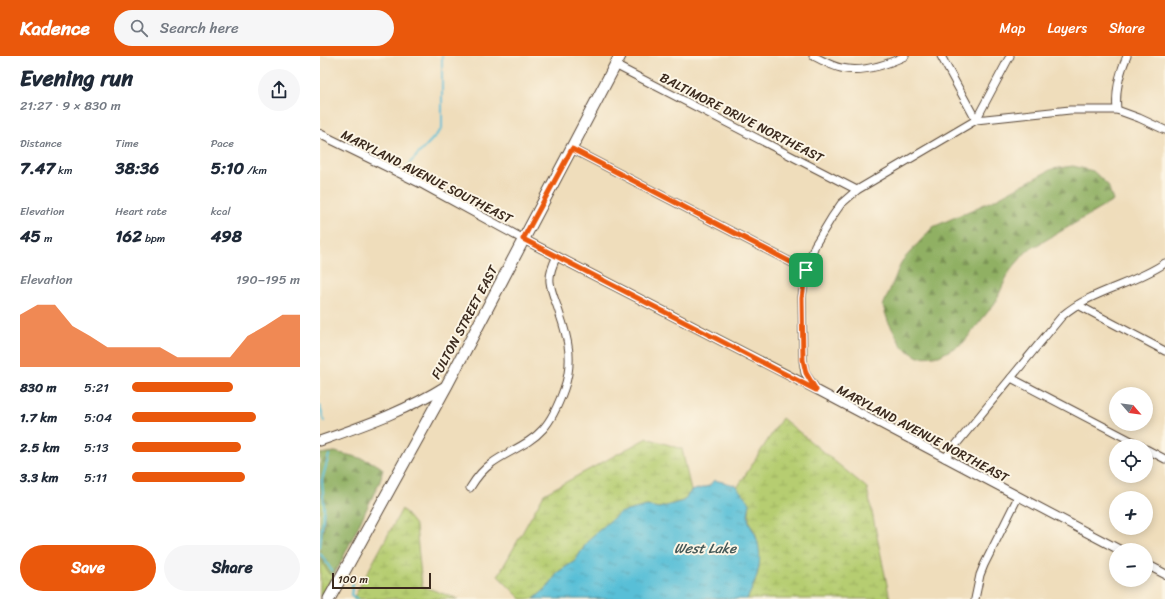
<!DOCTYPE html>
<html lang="en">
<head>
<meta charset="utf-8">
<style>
	body { margin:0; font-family:Sriracha,sans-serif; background:#f6f6f7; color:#1f2937; height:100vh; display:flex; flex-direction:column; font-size:15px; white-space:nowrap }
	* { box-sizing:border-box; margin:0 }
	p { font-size:13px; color:#747a83 }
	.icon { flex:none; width:22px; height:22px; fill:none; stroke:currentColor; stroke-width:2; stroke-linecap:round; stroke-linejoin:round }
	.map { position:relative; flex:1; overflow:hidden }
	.drawer { display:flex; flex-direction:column; background:#fff; width:320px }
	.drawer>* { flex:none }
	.needle { width:26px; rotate:118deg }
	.fabs { position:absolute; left:789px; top:331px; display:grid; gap:8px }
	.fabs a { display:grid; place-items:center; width:44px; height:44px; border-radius:50%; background:#fff; box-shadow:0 2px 10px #0003; font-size:20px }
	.scale { position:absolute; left:12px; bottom:10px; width:99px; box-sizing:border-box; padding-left:4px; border:2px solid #3b2a1e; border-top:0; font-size:11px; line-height:14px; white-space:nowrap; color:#3b2a1e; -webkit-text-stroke:3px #fcf5e5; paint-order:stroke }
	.pin { position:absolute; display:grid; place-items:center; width:34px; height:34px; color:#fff; margin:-17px; border-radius:8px; box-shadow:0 2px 6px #0006 }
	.round { display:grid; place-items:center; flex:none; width:42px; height:42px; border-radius:21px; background:#f6f6f7 }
	.summary { display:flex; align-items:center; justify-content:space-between; height:68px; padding:0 20px }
	h1 { font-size:22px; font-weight:800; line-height:30px }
	.metrics { display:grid; grid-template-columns:repeat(3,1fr); gap:6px; height:68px; padding:4px 20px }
	.metrics div { display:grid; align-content:center }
	.metrics b { font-size:17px; font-weight:800 }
	.metrics small { font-size:11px; font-weight:400 }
	.metrics p { font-size:11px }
	.chart { height:112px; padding:8px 20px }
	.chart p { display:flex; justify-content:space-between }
	.chart svg { width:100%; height:72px; margin-top:4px; fill:#ea580c; opacity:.7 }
	.cta { display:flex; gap:8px; margin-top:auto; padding:8px 20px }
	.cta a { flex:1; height:46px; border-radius:24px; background:#ea580c; color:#fff; font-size:16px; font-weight:800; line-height:46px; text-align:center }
	.cta a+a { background:#f6f6f7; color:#1f2937 }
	ul { padding:0 20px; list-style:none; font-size:13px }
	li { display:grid; grid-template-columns:64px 48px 1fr; align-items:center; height:30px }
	li i { height:10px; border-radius:5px; background:#ea580c }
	header { display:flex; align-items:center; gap:24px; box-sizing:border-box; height:56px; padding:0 20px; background:#ea580c; color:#fff }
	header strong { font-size:19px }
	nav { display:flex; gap:22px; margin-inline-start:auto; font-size:14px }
	.search { width:280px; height:36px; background:#f6f6f7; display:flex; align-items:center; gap:10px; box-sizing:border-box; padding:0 14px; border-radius:22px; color:#747a83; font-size:15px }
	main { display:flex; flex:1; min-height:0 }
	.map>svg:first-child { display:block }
</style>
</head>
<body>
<header>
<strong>Kadence</strong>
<div class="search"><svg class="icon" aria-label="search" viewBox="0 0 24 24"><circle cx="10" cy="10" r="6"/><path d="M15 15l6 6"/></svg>Search here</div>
<nav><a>Map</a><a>Layers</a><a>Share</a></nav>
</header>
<main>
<section class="drawer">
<div class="summary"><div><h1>Evening run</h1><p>21:27 · 9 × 830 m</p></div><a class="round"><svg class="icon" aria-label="share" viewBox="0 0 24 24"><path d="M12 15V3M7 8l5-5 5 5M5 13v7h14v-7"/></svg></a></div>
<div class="metrics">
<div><p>Distance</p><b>7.47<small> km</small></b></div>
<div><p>Time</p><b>38:36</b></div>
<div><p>Pace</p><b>5:10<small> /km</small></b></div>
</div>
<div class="metrics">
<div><p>Elevation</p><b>45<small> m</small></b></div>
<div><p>Heart rate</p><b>162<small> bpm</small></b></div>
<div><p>kcal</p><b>498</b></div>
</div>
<div class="chart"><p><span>Elevation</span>190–195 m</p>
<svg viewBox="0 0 160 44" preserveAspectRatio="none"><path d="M0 44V12L10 6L20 6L30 19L40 25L50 32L60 32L70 32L80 32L90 38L100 38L110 38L120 38L130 25L140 19L150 12L160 12V44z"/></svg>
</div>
<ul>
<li><b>830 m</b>5:21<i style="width:60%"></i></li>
<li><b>1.7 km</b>5:04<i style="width:74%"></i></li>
<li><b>2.5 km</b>5:13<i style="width:65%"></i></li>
<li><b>3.3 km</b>5:11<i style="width:67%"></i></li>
</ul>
<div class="cta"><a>Save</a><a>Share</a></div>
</section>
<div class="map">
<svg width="845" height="543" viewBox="0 0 845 543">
	<defs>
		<pattern id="forest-firs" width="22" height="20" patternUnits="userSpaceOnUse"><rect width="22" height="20" fill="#90b063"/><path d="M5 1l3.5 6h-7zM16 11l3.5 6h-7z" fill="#778f51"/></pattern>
		<pattern id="wetland-marsh" width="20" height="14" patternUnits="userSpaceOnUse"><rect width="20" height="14" fill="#b6cd71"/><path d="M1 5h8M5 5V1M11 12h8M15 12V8" fill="none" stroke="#9db061"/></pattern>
		<pattern id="water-ripples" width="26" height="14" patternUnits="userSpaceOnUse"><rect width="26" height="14" fill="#59bfd7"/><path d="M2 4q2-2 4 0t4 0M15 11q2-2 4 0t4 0" fill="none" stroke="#4b9bae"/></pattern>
	</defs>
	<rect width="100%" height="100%" fill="#fcf5e5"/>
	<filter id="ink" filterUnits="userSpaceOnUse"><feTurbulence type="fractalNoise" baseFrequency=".025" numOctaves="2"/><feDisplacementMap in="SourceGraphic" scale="8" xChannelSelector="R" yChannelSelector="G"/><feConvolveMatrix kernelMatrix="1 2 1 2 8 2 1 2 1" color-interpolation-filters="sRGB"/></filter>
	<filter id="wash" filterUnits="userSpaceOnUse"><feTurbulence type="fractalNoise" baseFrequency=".012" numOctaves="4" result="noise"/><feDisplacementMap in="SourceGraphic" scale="16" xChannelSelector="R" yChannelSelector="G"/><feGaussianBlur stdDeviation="0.9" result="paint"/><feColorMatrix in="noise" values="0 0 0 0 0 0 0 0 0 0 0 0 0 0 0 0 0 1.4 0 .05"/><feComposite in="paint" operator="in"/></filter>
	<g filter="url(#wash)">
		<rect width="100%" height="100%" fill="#efddbb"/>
		<g fill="url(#forest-firs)" stroke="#666d40">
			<path d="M 753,110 L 773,115 L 788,129 L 793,145 L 707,195 L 689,216 L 675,247 L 643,287 L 619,300 L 598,301 L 582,291 L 568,265 L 563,250 L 582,205 L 613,171 L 674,144 L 732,113 Z"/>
			<path d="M 15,396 C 28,399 54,404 63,413 L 60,425 L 19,510 L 14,518 L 9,518 L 4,509 L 0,500 L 0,487 L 4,471 L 3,444 L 0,435 L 0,398 Z"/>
		</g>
		<g fill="url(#wetland-marsh)" stroke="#787c48">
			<path d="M 462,362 L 547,432 L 570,543 L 427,543 L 435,526 L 439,511 L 436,479 L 429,466 L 429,447 L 417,432 Z"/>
			<path d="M 327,382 L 362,393 L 371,435 L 363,445 L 339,452 L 327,450 L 269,483 L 255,505 L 238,516 L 228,531 L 214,543 L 201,543 L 178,520 L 224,438 Z"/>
			<path d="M 0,435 C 7,453 4,469 0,487 Z"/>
			<path d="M 82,453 L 96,470 L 102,530 L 138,543 L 33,543 Z"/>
			<path d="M 0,500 L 4,509 L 9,518 L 14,518 L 0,541 Z"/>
		</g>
		<path fill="url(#water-ripples)" stroke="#4a747a" d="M 394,424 L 415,429 L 430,447 C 429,453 427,461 429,466 C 430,471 435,475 436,480 C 444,504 438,521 427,543 L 214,543 L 228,531 L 238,516 L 255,505 L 269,483 L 299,457 L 327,450 L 339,452 L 363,445 L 371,435 L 389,430 Z"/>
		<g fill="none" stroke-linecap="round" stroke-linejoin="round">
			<g stroke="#59bfd7" stroke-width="2">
				<path d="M 86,111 L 122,73 L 122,0"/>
				<path d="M 0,350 L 4,365"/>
				<path d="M 0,491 L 4,452 L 2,424 L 9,399"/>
				<path d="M 0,497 L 12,515"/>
				<path d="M 33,527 L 31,539 L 38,543"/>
			</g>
		</g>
	</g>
	<g filter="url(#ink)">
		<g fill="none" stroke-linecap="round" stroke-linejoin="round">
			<g stroke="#564536" stroke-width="9">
				<g id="minor">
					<path d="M 493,0 C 502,4 511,10 521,12 C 542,17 566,9 585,0"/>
					<path d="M 621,0 L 656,64 L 750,54 L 797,54 L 819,62 L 845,74"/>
					<path d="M 295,9 L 537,134"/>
					<path d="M 797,54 C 795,34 799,18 807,0"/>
					<path d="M 252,93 L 486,214"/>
					<path d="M 758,249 L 845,295"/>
					<path d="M 691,322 L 821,390"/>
					<path d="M 497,334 L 485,317 L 483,304 L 482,241 L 486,214 L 495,189 L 512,161 L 521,148 L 537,134 L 656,64 L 690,0"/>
					<path d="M 826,393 L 845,403"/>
					<path d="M 625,402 L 742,260 C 772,234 813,229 845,207"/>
					<path d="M 150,432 C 156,422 162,414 172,407 C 188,395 209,389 223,373 C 233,362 239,347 244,333 C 254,305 248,282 239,256 C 236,246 231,236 230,226 C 229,217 233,208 237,200"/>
					<path d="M 655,543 L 660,519 L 664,509 L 698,441"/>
				</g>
			</g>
			<g stroke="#564536" stroke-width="10">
				<g id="tertiary">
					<path d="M 0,78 L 104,129 L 203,183 L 497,334 L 800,494"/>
					<path d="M 826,508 L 845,518"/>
				</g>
			</g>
			<g stroke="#564536" stroke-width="11">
				<path id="secondary" d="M 0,385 C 45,369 86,355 127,329"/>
			</g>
			<g stroke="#564536" stroke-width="13">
				<path id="primary" d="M 9,543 L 127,329 L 300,0"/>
			</g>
			<use href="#minor" stroke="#fff" stroke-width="7"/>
			<use href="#tertiary" stroke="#fff" stroke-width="8"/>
			<use href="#secondary" stroke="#fff" stroke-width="9"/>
			<use href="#primary" stroke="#fff" stroke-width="11"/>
		</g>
	</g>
	<g fill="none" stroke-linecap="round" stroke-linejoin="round" filter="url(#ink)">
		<g stroke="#fff" stroke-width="8">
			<path id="route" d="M 252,93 L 486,214 L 482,242 L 483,304 L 486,317 L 496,334 L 203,183 Z"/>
		</g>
		<use href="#route" stroke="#ea580c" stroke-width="5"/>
	</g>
	<g text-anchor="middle" stroke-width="4" stroke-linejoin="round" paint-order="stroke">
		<g font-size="13" fill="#3b2a1e" stroke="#fcf5e5">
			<text transform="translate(422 61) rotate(27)" y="5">BALTIMORE DRIVE NORTHEAST</text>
			<text transform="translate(107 120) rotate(27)" y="5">MARYLAND AVENUE SOUTHEAST</text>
			<text transform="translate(144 266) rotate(-62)" y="5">FULTON STREET EAST</text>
			<text transform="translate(603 377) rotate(28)" y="5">MARYLAND AVENUE NORTHEAST</text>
		</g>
		<g font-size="14" font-style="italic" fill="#445756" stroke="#fcf5e5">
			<text x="385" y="497">West Lake</text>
		</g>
	</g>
</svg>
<div class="fabs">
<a><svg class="needle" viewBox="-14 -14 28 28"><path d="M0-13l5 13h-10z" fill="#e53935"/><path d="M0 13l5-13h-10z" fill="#747a83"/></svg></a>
<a><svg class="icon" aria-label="locate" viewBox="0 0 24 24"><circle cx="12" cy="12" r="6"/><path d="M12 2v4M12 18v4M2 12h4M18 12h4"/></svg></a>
<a>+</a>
<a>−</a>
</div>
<div class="scale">100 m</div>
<div class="pin" style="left:486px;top:214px;background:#1e9e55"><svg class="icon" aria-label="arrive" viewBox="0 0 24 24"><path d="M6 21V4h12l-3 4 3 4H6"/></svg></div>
</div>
</main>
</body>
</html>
